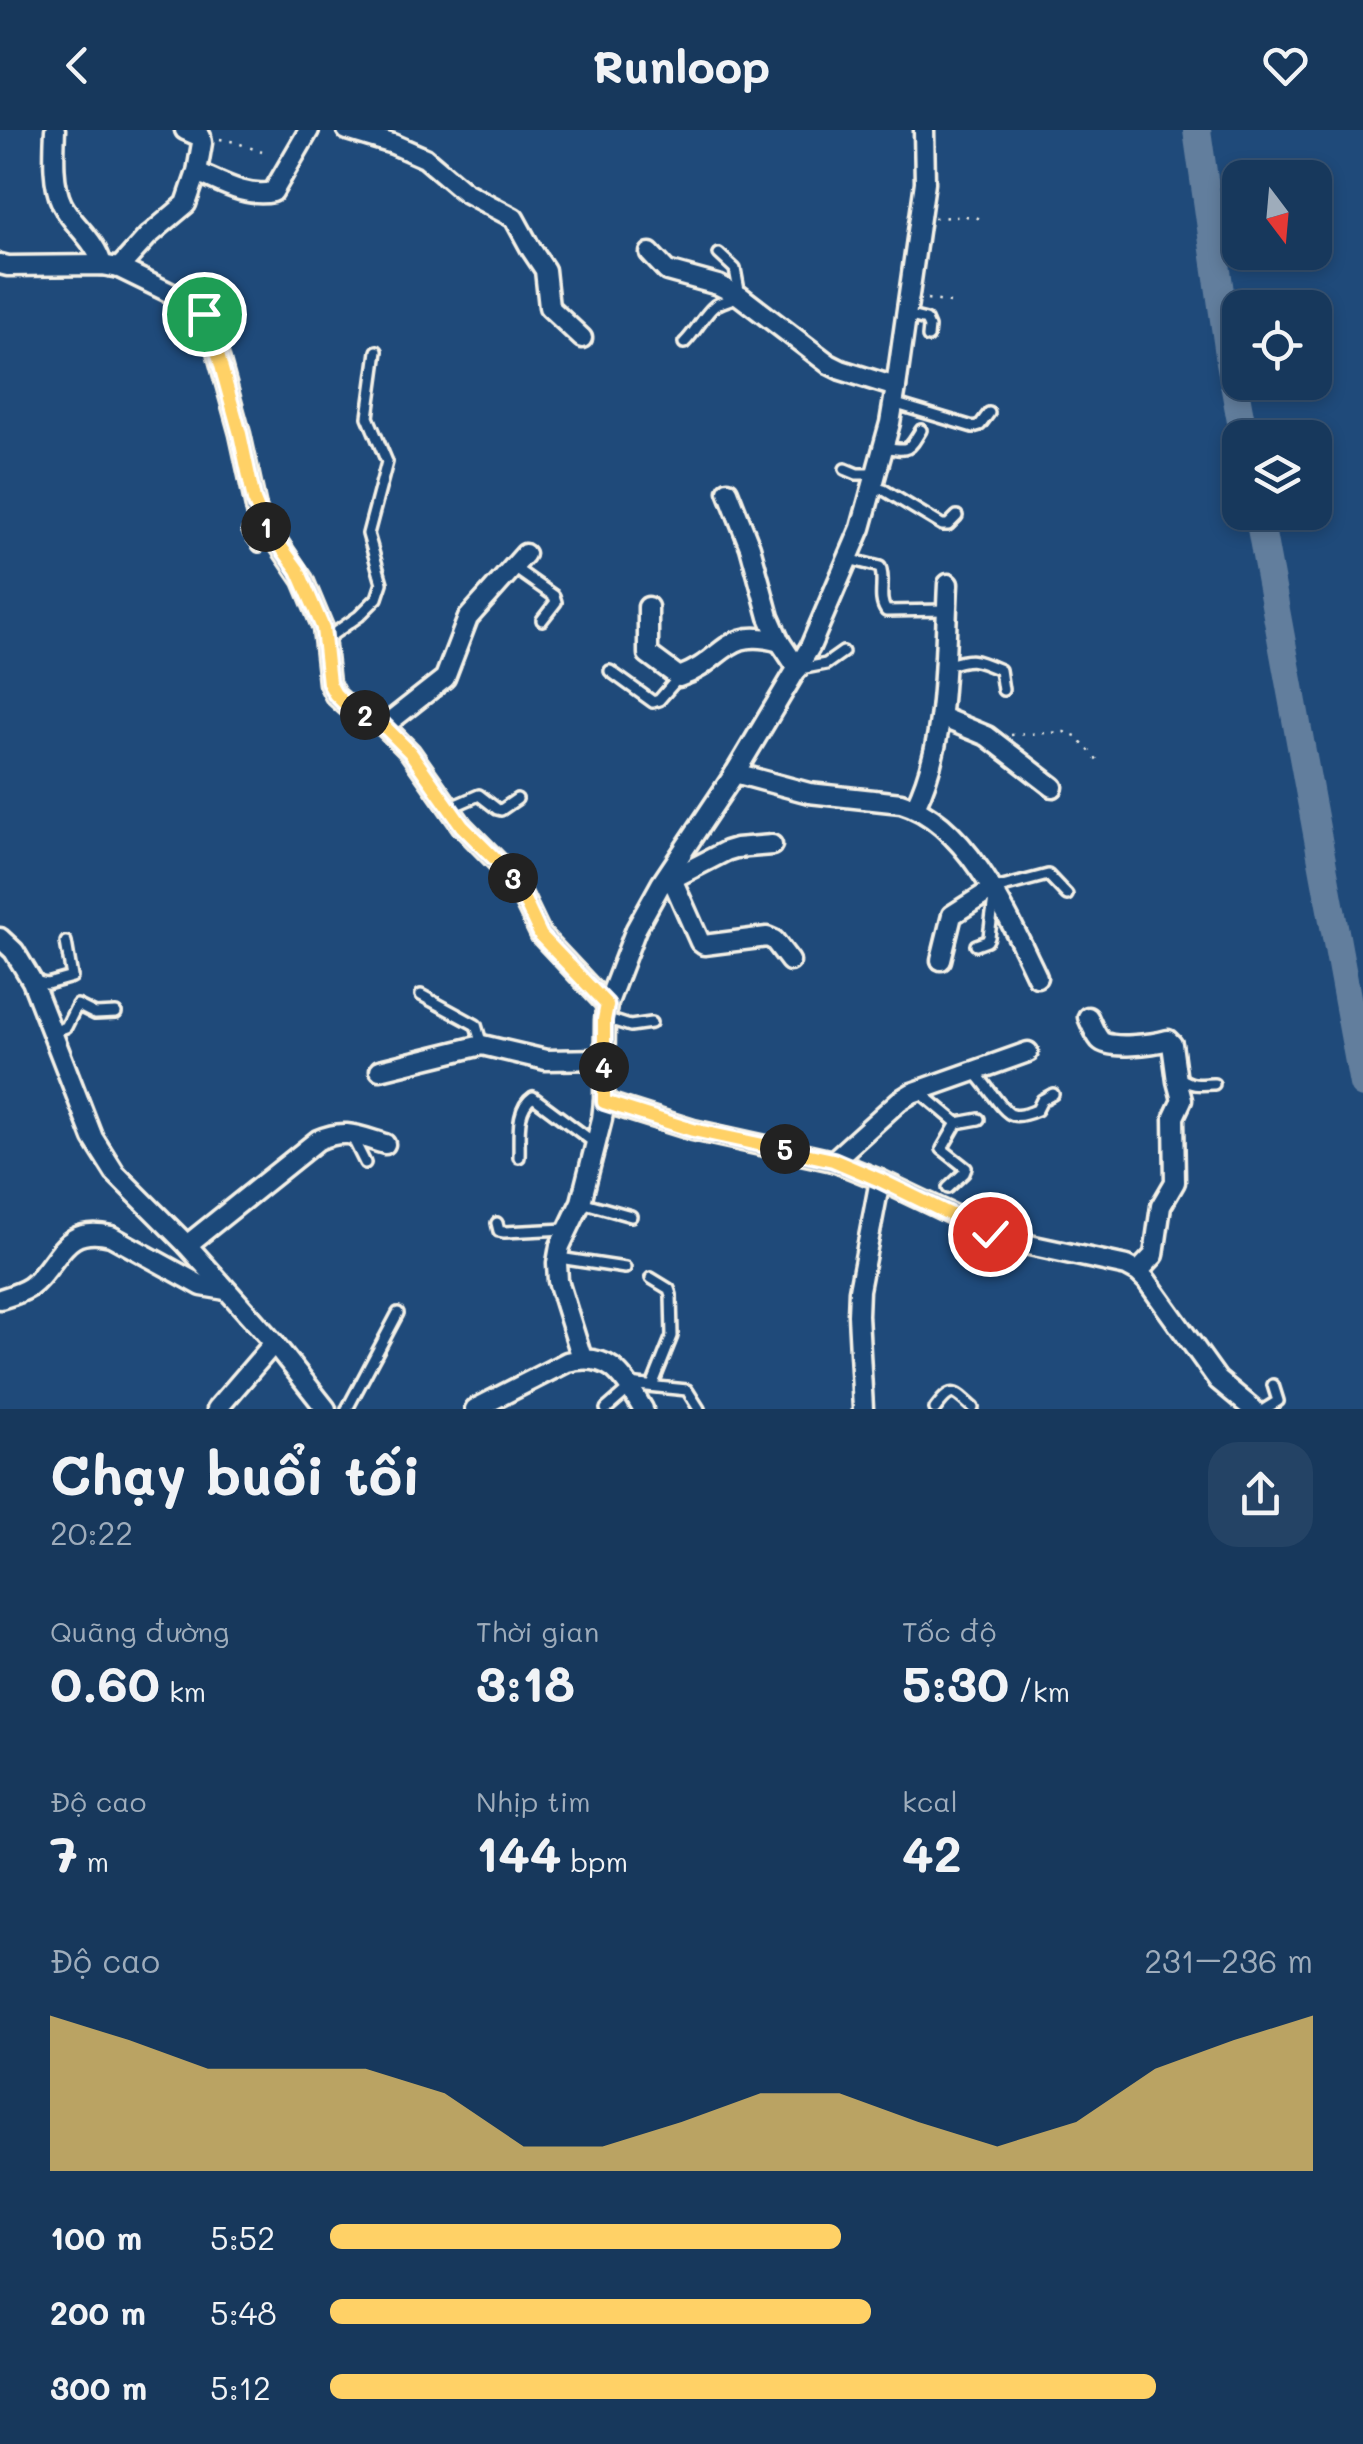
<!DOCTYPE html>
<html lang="vi">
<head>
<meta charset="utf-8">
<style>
	body { margin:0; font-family:Mali,sans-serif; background:#244365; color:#f1f3f6; height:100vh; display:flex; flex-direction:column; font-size:38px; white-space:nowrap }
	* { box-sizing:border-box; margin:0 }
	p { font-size:32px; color:#9eacbb }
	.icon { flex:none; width:55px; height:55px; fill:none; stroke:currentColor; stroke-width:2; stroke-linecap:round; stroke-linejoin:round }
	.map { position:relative; height:1279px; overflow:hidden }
	.drawer { display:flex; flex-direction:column; background:#17385c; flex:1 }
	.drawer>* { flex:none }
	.needle { width:65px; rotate:164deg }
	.tools { position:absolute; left:1222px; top:30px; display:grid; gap:20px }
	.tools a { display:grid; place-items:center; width:110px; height:110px; border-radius:20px; background:#17385c; box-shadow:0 5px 15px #0003,0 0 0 2px #365272; font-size:50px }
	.pin { position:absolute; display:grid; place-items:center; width:85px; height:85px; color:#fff; margin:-42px; border:5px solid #fff; border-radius:50%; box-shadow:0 2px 10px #0007 }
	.km { position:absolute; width:50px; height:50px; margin:-25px; border-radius:50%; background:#222; color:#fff; font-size:28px; line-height:50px; text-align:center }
	.round { display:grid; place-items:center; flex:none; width:105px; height:105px; border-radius:30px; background:#244365 }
	.overview { display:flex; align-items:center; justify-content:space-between; height:170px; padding:0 50px }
	h1 { font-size:55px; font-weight:800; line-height:75px }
	.figures { display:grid; grid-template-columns:repeat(3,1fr); gap:15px; height:170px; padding:10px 50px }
	.figures div { display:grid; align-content:center }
	.figures b { font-size:50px; font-weight:800 }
	.figures small { font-size:28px; font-weight:400 }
	.figures p { font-size:28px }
	.chart { height:280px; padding:20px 50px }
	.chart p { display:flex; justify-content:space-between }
	.chart svg { width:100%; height:180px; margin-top:10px; fill:#ffd166; opacity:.7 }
	ul { padding:0 50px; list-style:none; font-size:32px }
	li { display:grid; grid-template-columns:160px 120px 1fr; align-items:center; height:75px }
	li i { height:25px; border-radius:12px; background:#ffd166 }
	header { display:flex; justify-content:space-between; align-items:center; height:130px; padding:0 50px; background:#17385c; font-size:45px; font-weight:800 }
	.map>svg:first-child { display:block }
</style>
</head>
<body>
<header><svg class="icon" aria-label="back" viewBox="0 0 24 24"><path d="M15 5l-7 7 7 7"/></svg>Runloop<svg class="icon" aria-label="heart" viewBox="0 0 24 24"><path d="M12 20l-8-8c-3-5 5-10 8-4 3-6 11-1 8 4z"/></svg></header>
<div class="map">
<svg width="1363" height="1279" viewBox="0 0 1363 1279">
	<rect width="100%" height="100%" fill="#1f4a7a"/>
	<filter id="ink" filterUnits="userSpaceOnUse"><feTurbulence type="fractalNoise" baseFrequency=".01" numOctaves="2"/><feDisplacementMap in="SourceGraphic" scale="20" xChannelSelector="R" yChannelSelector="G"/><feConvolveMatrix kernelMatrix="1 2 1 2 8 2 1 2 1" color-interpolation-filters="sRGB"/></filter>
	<g filter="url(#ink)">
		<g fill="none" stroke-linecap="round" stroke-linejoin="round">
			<g stroke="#627e9d" stroke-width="28">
				<path d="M 1197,0 L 1230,232 L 1244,308"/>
				<path d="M 1258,382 L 1363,954"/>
			</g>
			<g stroke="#f4f1e8" stroke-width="16">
				<g id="service">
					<path d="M 906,185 L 926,190 L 929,197 L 928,207"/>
					<path d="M 684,213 C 695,203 707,180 716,175 C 723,171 732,169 740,166 L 735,139 L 719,124"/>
					<path d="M 893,273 L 973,297 L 980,295 L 989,283"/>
					<path d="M 884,317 C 908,321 908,322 921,300"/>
					<path d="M 845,339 L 857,344 L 877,344"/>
					<path d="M 873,357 L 884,360 L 942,395 L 948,395 L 957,386"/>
					<path d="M 259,416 L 248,401 L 261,388"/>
					<path d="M 848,429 L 880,437 C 886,451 877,468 886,481 L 946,480"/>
					<path d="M 513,437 L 554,466 L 556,472 L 542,490"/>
					<path d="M 326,509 L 359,486 L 377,468 L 382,453 L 368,404 L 387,332 L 368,287 L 377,221"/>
					<path d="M 946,536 C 972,527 975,529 1000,540 L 1003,560"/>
					<path d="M 800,539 L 826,534 L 843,522"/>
					<path d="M 610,541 L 653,572 L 659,570 L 679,547"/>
					<path d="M 449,678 L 479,665 L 497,679 L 501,680 L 517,669"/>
					<path d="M 991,760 L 1048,745 L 1067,765"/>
					<path d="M 976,815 L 987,811 L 989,807 L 994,768"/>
					<path d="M 33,851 L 47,854 L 72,847 L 66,812"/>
					<path d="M 421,865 L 476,895 L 482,915"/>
					<path d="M 605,888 L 630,896 L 651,893"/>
					<path d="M 52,902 L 66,897 L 77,875 L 95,884 L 116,883"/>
					<path d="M 974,942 C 986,952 1002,983 1013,985 C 1020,987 1030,983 1037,980 L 1042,970 L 1053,964"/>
					<path d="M 1179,947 C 1190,956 1200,955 1214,954"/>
					<path d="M 920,962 L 957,993"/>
					<path d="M 351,1005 L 365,1033"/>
					<path d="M 519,1027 C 520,1007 515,979 533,967 L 596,1014"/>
					<path d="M 948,1058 L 964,1043 L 966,1038 L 942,1019 L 957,993 L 979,989"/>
					<path d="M 581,1072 L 631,1086"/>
					<path d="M 497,1093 L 499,1101 L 504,1102 L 566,1099"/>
					<path d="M 559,1128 L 625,1138"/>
					<path d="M 651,1148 L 669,1159 L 671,1165 L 672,1206 L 652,1256"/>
					<path d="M 628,1254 L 687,1260 L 699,1279"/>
					<path d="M 347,1279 L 398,1183"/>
					<path d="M 606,1279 L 630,1258"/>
					<path d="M 935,1279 C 952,1256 954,1261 973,1278"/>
					<path d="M 1265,1279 L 1278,1271 L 1273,1255"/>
				</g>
			</g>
			<g stroke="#f4f1e8" stroke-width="25">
				<g id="minor">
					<path d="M 55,0 C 54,22 52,54 62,74 C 73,96 96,110 102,135"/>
					<path d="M 347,0 L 393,14 L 425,28 L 465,62 L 514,88 L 531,119 L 545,140 L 549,177 L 582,208"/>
					<path d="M 197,42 C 221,52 246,68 273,62 L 309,0"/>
					<path d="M 650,123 L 667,141 L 718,155 L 740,166 L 829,234 L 841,240 L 896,257"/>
					<path d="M 0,134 L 8,136 L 102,135 L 119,138 L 195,175 L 205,184 L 210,196 L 240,304 L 257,382 L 303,450 L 323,498 L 329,553 L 335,565 L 346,575 L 384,596 L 410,622 L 462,696 L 514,749 L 541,805 L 607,875"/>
					<path d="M 119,138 L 148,106 L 186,74 L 197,42 L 202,13 L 201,7 L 185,0"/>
					<path d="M 728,361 L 750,417 L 769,487 L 780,512 L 798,539"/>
					<path d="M 648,477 L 648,524 L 679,547 C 724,532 725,495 780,512"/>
					<path d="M 941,587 L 987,606 L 1053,657"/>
					<path d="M 384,596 L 445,548 L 468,488 L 525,424"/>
					<path d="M 735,643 L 809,663 L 901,673 C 968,693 1009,788 1037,847"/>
					<path d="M 915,677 C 948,610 944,528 948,454"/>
					<path d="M 672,749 L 700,812 L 704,815 L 767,807 L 774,810 L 790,831"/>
					<path d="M 662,754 L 726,721 L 736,718 L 772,715"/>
					<path d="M 0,808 L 14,821 L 32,851 L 93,1008 L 115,1043 L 187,1115 L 274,1213 L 326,1279"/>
					<path d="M 941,830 L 952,785 L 991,760"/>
					<path d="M 1088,887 C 1091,894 1095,904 1100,910 C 1109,920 1154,914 1168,910 L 1172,914 L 1177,951 L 1182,970 L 1174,987 L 1175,1052 L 1161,1076 L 1154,1125 L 1138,1142"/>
					<path d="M 380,940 L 482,915 L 546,930 L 604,929"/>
					<path d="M 604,972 L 693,1000 L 833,1031 L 880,1050 L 1006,1110 L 1127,1136 L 1138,1142 L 1147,1151 L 1218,1250 L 1253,1279"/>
					<path d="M 833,1031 L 899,971 L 912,963 L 1028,922"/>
					<path d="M 187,1115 L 318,1010 C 345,998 358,1006 385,1014"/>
					<path d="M 0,1169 C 10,1166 21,1163 30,1157 C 61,1133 60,1094 111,1106 L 202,1156 L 226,1160"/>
					<path d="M 582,1228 L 558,1151 L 557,1133 L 560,1116 L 581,1072 L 602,989 L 604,972 L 605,890 L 607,875 L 636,799 L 661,754 L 735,643 L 810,517 L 861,398 L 890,293 L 896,257 L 925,52 L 924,0"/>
					<path d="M 217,1279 L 274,1213"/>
					<path d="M 475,1279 L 567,1232 C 611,1221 623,1246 643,1279"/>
					<path d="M 863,1279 L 858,1185 L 859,1160 L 880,1050"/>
				</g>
			</g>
			<g stroke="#f4f1e8" stroke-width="2.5" stroke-dasharray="2.5 8" stroke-linecap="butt">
				<path d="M 220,9 L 235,12 L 262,22"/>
				<path d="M 934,88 L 972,86 L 982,90"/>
				<path d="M 927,169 L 950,173"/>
				<path d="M 1011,605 L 1064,602 L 1076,606 L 1101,634"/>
			</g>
			<use href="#service" stroke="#1f4a7a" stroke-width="9"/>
			<use href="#minor" stroke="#1f4a7a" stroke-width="18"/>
		</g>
	</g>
	<g fill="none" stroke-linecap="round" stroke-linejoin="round" filter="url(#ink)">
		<g stroke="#fff" stroke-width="20">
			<path id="route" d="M 204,184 L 210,196 L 240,304 L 254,370 L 263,392 L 298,440 L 323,498 L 329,553 L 335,564 L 346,575 L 384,596 L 410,622 L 462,696 L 514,748 L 541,806 L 607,875 L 604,890 L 604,972 L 693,1000 L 833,1030 L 880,1050 L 990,1104"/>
		</g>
		<use href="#route" stroke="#ffd166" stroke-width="12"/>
	</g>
</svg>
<div class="tools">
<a><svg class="needle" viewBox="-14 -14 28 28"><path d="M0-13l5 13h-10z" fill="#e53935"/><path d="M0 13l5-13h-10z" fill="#9eacbb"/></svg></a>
<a><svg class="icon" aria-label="locate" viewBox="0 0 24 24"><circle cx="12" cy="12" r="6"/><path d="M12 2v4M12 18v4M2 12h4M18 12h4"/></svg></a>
<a><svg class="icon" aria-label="layers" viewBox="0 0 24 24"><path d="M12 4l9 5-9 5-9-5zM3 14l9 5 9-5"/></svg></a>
</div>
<div class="pin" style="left:204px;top:184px;background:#1e9e55"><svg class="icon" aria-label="arrive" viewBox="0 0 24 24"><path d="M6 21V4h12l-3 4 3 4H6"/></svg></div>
<div class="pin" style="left:990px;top:1104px;background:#d93025"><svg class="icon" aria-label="check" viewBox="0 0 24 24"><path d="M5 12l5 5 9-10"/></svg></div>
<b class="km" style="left:266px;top:397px">1</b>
<b class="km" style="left:365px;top:585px">2</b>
<b class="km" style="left:513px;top:748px">3</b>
<b class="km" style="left:604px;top:937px">4</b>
<b class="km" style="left:785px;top:1019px">5</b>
</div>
<section class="drawer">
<div class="overview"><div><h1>Chạy buổi tối</h1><p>20:22</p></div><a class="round"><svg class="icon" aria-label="share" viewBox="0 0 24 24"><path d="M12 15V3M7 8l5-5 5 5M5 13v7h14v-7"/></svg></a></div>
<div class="figures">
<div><p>Quãng đường</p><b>0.60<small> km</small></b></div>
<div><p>Thời gian</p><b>3:18</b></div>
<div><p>Tốc độ</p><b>5:30<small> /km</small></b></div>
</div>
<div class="figures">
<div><p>Độ cao</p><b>7<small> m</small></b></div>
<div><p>Nhịp tim</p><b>144<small> bpm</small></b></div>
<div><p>kcal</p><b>42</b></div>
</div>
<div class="chart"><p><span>Độ cao</span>231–236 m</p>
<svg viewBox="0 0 160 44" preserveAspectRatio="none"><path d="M0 44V6L10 12L20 19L30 19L40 19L50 25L60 38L70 38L80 32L90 25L100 25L110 32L120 38L130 32L140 19L150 12L160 6V44z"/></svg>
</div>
<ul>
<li><b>100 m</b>5:52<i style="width:52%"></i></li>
<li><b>200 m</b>5:48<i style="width:55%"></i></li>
<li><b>300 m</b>5:12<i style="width:84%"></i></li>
</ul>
</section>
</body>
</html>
